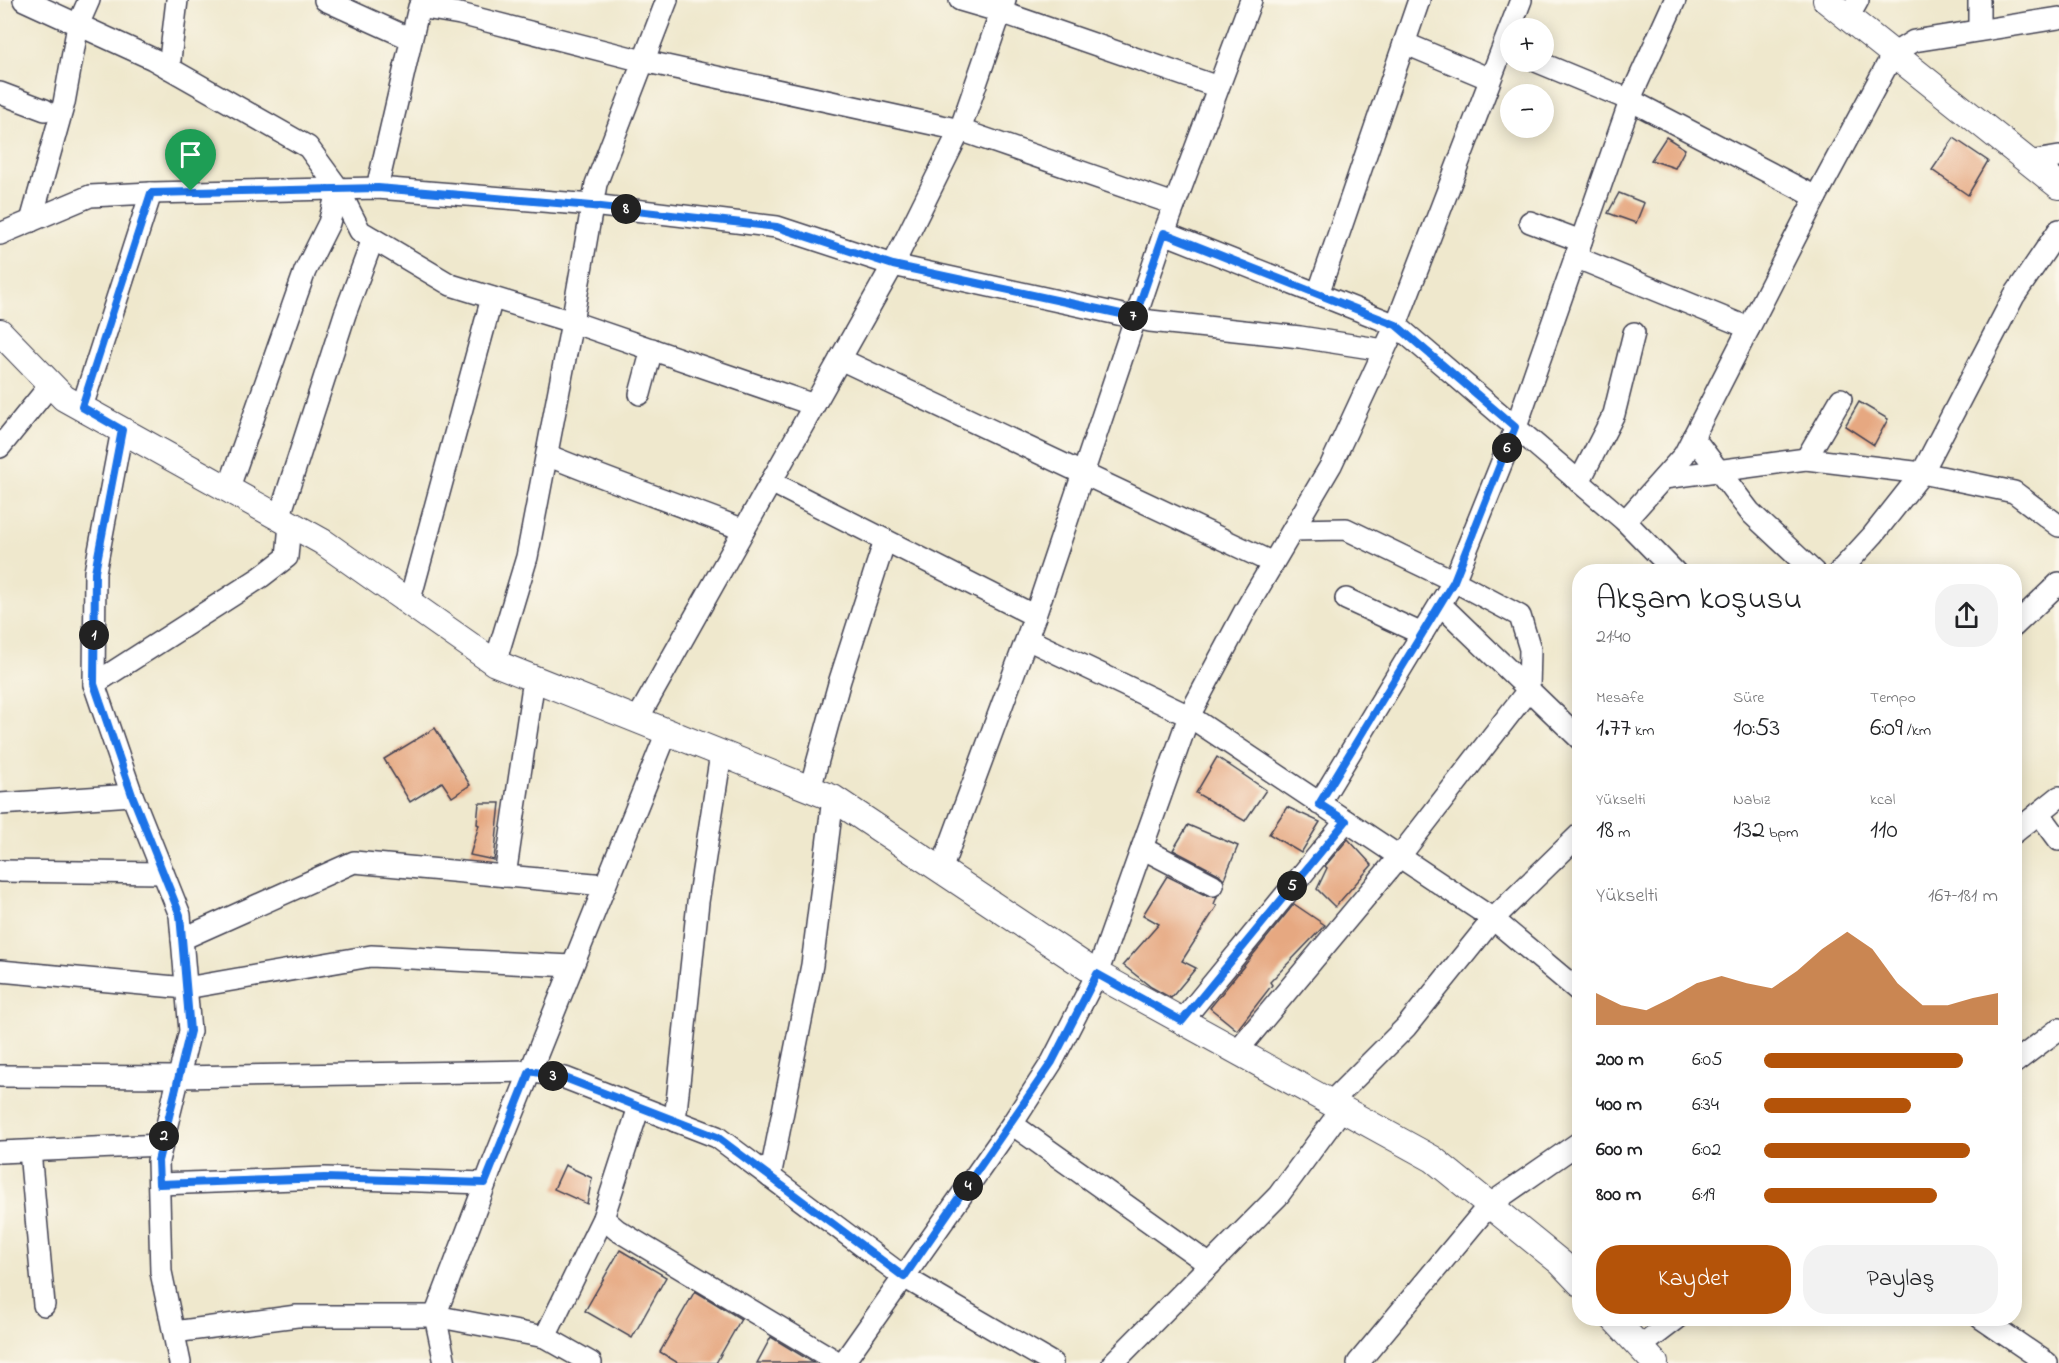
<!DOCTYPE html>
<html lang="tr">
<head>
<meta charset="utf-8">
<style>
	body { margin:0; font-family:"Indie Flower",sans-serif; background:#f2f2f2; color:#202124; height:100vh; display:flex; flex-direction:column; font-size:22px; white-space:nowrap }
	* { box-sizing:border-box; margin:0 }
	p { font-size:20px; color:#757577 }
	.icon { flex:none; width:33px; height:33px; fill:none; stroke:currentColor; stroke-width:2; stroke-linecap:round; stroke-linejoin:round }
	.map { position:relative; flex:1; overflow:hidden }
	.panel { position:absolute; left:1572px; top:564px; width:450px; height:762px; display:flex; flex-direction:column; background:#fff; border-radius:24px; box-shadow:0 3px 15px #0003 }
	.panel>* { flex:none }
	.buttons { position:absolute; left:1500px; top:18px; display:grid; gap:12px }
	.buttons a { display:grid; place-items:center; width:54px; height:54px; border-radius:50%; background:#fff; box-shadow:0 3px 15px #0003; font-size:30px }
	.pin { position:absolute; display:grid; place-items:center; width:51px; height:51px; color:#fff; margin:-62px -26px; border-radius:50% 50% 50% 0; rotate:-45deg; box-shadow:0 0 6px #0007 }
	.pin .icon { rotate:45deg }
	.km { position:absolute; width:30px; height:30px; margin:-15px; border-radius:50%; background:#222; color:#fff; font-size:16px; line-height:30px; text-align:center }
	.round { display:grid; place-items:center; flex:none; width:63px; height:63px; border-radius:24px; background:#f2f2f2 }
	.overview { display:flex; align-items:center; justify-content:space-between; height:102px; padding:0 24px }
	h1 { font-size:33px; font-weight:600; line-height:45px }
	.stats { display:grid; grid-template-columns:repeat(3,1fr); gap:9px; height:102px; padding:6px 24px }
	.stats div { display:grid; align-content:center }
	.stats b { font-size:26px; font-weight:600 }
	.stats small { font-size:16px; font-weight:400 }
	.stats p { font-size:16px }
	.chart { height:168px; padding:12px 24px }
	.chart p { display:flex; justify-content:space-between }
	.chart svg { width:100%; height:108px; margin-top:6px; fill:#b45309; opacity:.7 }
	.button { display:flex; gap:12px; margin-top:auto; padding:12px 24px }
	.button a { flex:1; height:69px; border-radius:24px; background:#b45309; color:#fff; font-size:24px; font-weight:600; line-height:69px; text-align:center }
	.button a+a { background:#f2f2f2; color:#202124 }
	ul { padding:0 24px; list-style:none; font-size:20px }
	li { display:grid; grid-template-columns:96px 72px 1fr; align-items:center; height:45px }
	li i { height:15px; border-radius:8px; background:#b45309 }
	.map>svg:first-child { display:block }
</style>
</head>
<body>
<div class="map">
<svg width="2059" height="1363" viewBox="0 0 2059 1363">
	<rect width="100%" height="100%" fill="#fbf7ec"/>
	<filter id="ink" filterUnits="userSpaceOnUse"><feTurbulence type="fractalNoise" baseFrequency=".0167" numOctaves="2"/><feDisplacementMap in="SourceGraphic" scale="12" xChannelSelector="R" yChannelSelector="G"/><feConvolveMatrix kernelMatrix="1 2 1 2 8 2 1 2 1" color-interpolation-filters="sRGB"/></filter>
	<filter id="wash" filterUnits="userSpaceOnUse"><feTurbulence type="fractalNoise" baseFrequency=".008" numOctaves="4" result="noise"/><feDisplacementMap in="SourceGraphic" scale="24" xChannelSelector="R" yChannelSelector="G"/><feGaussianBlur stdDeviation="1.35" result="paint"/><feColorMatrix in="noise" values="0 0 0 0 0 0 0 0 0 0 0 0 0 0 0 0 0 1.4 0 .05"/><feComposite in="paint" operator="in"/></filter>
	<g filter="url(#wash)">
		<rect width="100%" height="100%" fill="#efe8cd"/>
		<g id="blocks">
			<g fill="#e6a881">
				<path d="M 1666,137 L 1685,149 L 1675,168 L 1651,160 Z"/>
				<path d="M 1954,138 L 1988,161 L 1968,195 L 1932,170 Z"/>
				<path d="M 1619,193 L 1644,203 L 1636,223 L 1608,213 Z"/>
				<path d="M 1859,402 L 1888,419 L 1874,445 L 1845,426 Z"/>
				<path d="M 435,728 L 470,785 L 452,797 L 442,782 L 410,802 L 384,759 Z"/>
				<path d="M 1217,757 L 1266,790 L 1245,821 L 1196,793 Z"/>
				<path d="M 479,803 L 500,803 L 494,860 L 470,855 L 479,825 L 477,824 Z"/>
				<path d="M 1287,807 L 1320,822 L 1301,853 L 1269,834 Z"/>
				<path d="M 1188,825 L 1238,846 L 1224,879 L 1219,874 L 1173,850 Z"/>
				<path d="M 1348,839 L 1372,865 L 1335,907 L 1317,889 L 1327,868 L 1325,866 Z"/>
				<path d="M 1167,876 L 1207,896 L 1217,897 L 1214,904 L 1217,906 L 1182,961 L 1196,968 L 1171,998 L 1151,987 L 1123,965 L 1159,924 L 1143,915 Z"/>
				<path d="M 1294,904 L 1325,925 L 1270,982 L 1272,985 L 1237,1030 L 1210,1008 Z"/>
				<path d="M 565,1165 L 592,1178 L 587,1204 L 554,1189 Z"/>
				<path d="M 620,1250 L 666,1277 L 632,1338 L 585,1311 Z"/>
				<path d="M 695,1291 L 741,1319 L 716,1363 L 678,1363 L 660,1352 Z"/>
				<path d="M 771,1337 L 814,1363 L 757,1363 Z"/>
			</g>
		</g>
	</g>
	<g filter="url(#ink)">
		<use href="#blocks" fill-opacity="0" stroke="#414051" stroke-width="1.5"/>
		<g fill="none" stroke-linecap="round" stroke-linejoin="round">
			<g stroke="#414051" stroke-width="24">
				<g id="minor">
					<path d="M 24,0 L 153,59 L 308,147 L 338,188 L 360,231 L 451,285 L 572,322 L 814,405"/>
					<path d="M 325,0 L 411,39"/>
					<path d="M 960,0 L 1001,12 L 1218,87"/>
					<path d="M 1979,0 L 1979,30"/>
					<path d="M 1848,18 L 1858,0"/>
					<path d="M 1404,43 L 1490,79"/>
					<path d="M 1538,62 L 1630,100 L 1816,197"/>
					<path d="M 169,68 L 177,0"/>
					<path d="M 0,93 L 45,110"/>
					<path d="M 2029,162 L 2059,157"/>
					<path d="M 377,188 L 419,7 L 460,14 L 643,61 L 960,130 L 1174,204"/>
					<path d="M 31,221 L 64,103 L 78,25 L 89,0"/>
					<path d="M 1530,222 L 1581,241"/>
					<path d="M 1164,233 L 1396,325 L 1625,521 L 1675,572"/>
					<path d="M 0,234 L 90,196 L 151,193 L 377,188 L 592,205 L 777,227 L 893,265 L 1150,321 L 1300,337 L 1384,350"/>
					<path d="M 1575,257 L 1749,328"/>
					<path d="M 1318,294 L 1419,0"/>
					<path d="M 840,359 L 1273,563"/>
					<path d="M 640,394 L 652,349"/>
					<path d="M 82,407 L 151,193"/>
					<path d="M 122,430 L 95,572 L 94,684 L 132,795 L 180,915 L 190,1031 L 158,1161 L 161,1272 L 180,1363"/>
					<path d="M 1693,437 L 1750,512 L 1814,572"/>
					<path d="M 0,447 L 51,384"/>
					<path d="M 547,455 C 612,482 678,504 744,530"/>
					<path d="M 1806,459 L 1841,399"/>
					<path d="M 1664,478 L 1806,459 L 1922,473 L 2014,492 L 2059,526"/>
					<path d="M 771,482 L 1035,616"/>
					<path d="M 1579,482 L 1614,414 L 1634,333"/>
					<path d="M 228,490 L 305,271 L 329,223 L 338,188"/>
					<path d="M 279,518 L 345,314 L 373,239"/>
					<path d="M 1625,521 L 1684,455 L 1816,197 L 1893,54 L 1914,41 L 2059,18"/>
					<path d="M 1839,572 L 1873,535 L 1922,473 L 2014,296 L 2059,230"/>
					<path d="M 1346,599 L 1422,634"/>
					<path d="M 409,603 L 492,298"/>
					<path d="M 1440,604 L 1580,739"/>
					<path d="M 2014,626 L 2059,583"/>
					<path d="M 1027,639 L 1189,716 L 1493,919 L 1580,992"/>
					<path d="M 495,663 L 527,557 L 572,322 L 596,184 L 667,0"/>
					<path d="M 94,684 L 261,577 L 287,557 L 290,524"/>
					<path d="M 637,720 L 893,265 L 960,130 L 1005,0"/>
					<path d="M 810,789 L 840,680 L 885,540"/>
					<path d="M 0,804 L 132,795"/>
					<path d="M 1319,804 L 1454,581 L 1516,427 L 1634,90 L 1675,0"/>
					<path d="M 2039,813 L 2059,840"/>
					<path d="M 2014,833 L 2059,797"/>
					<path d="M 1142,848 L 1213,885"/>
					<path d="M 941,870 L 1035,616 L 1164,233 L 1251,0"/>
					<path d="M 0,871 L 163,873"/>
					<path d="M 505,876 L 534,679"/>
					<path d="M 182,939 L 354,862 L 605,885"/>
					<path d="M 0,971 L 186,988 L 371,956 L 572,966"/>
					<path d="M 1182,1021 L 1346,821"/>
					<path d="M 1237,1051 L 1399,857 L 1529,689 L 1530,649 L 1520,616 L 1454,581 L 1346,529 L 1293,530"/>
					<path d="M 2014,1063 L 2059,1029"/>
					<path d="M 0,1076 L 179,1077 L 530,1071 L 565,1078 L 717,1137 L 904,1277 L 1052,1363"/>
					<path d="M 1330,1103 L 1406,1027 L 1493,919 L 1580,834"/>
					<path d="M 675,1121 L 698,902 L 721,754"/>
					<path d="M 1012,1124 L 1210,1265"/>
					<path d="M 30,1151 L 44,1305"/>
					<path d="M 0,1152 L 162,1145"/>
					<path d="M 770,1177 L 812,965 L 833,798"/>
					<path d="M 159,1184 L 325,1178 L 485,1183"/>
					<path d="M 603,1218 L 617,1230 L 839,1363"/>
					<path d="M 1981,1318 L 2047,1363"/>
					<path d="M 174,1332 L 297,1316 L 435,1316 L 545,1337 L 591,1363"/>
					<path d="M 545,1337 L 603,1218 L 639,1107"/>
					<path d="M 1640,1347 L 1678,1318"/>
					<path d="M 445,1363 L 435,1316 L 492,1166 L 667,732"/>
					<path d="M 843,1363 L 1012,1124 L 1052,1062 L 1097,974 L 1189,716 L 1246,609 L 1331,465 L 1396,325 L 1521,0"/>
					<path d="M 1113,1363 L 1278,1196 L 1342,1109"/>
					<path d="M 1358,1363 L 1489,1205 L 1580,1142"/>
				</g>
			</g>
			<g stroke="#414051" stroke-width="28">
				<g id="tertiary">
					<path d="M 1826,0 L 2059,186"/>
					<path d="M 0,332 L 64,398 L 323,542 L 495,663 L 833,798 L 1097,974 L 1433,1159 L 1561,1263 L 1580,1283"/>
					<path d="M 1613,1318 L 1655,1363"/>
				</g>
			</g>
			<use href="#minor" stroke="#fff" stroke-width="21"/>
			<use href="#tertiary" stroke="#fff" stroke-width="26"/>
		</g>
	</g>
	<g fill="none" stroke-linecap="round" stroke-linejoin="round" filter="url(#ink)">
		<g stroke="#fff" stroke-width="12">
			<path id="route" d="M 378,188 L 592,206 L 777,227 L 893,265 L 1135,317 L 1164,233 L 1396,325 L 1515,427 L 1454,581 L 1319,804 L 1346,821 L 1182,1021 L 1097,974 L 1052,1062 L 904,1277 L 717,1137 L 565,1078 L 530,1071 L 485,1183 L 325,1178 L 159,1184 L 158,1161 L 190,1031 L 180,915 L 132,795 L 94,684 L 95,572 L 122,430 L 82,407 L 151,193 Z"/>
		</g>
		<use href="#route" stroke="#1a73e8" stroke-width="8"/>
	</g>
</svg>
<div class="buttons">
<a>+</a>
<a>−</a>
</div>
<div class="pin" style="left:191px;top:191px;background:#1e9e55"><svg class="icon" aria-label="arrive" viewBox="0 0 24 24"><path d="M6 21V4h12l-3 4 3 4H6"/></svg></div>
<b class="km" style="left:94px;top:635px">1</b>
<b class="km" style="left:164px;top:1136px">2</b>
<b class="km" style="left:553px;top:1076px">3</b>
<b class="km" style="left:968px;top:1186px">4</b>
<b class="km" style="left:1292px;top:886px">5</b>
<b class="km" style="left:1507px;top:448px">6</b>
<b class="km" style="left:1133px;top:316px">7</b>
<b class="km" style="left:626px;top:209px">8</b>
<section class="panel">
<div class="overview"><div><h1>Akşam koşusu</h1><p>21:40</p></div><a class="round"><svg class="icon" aria-label="share" viewBox="0 0 24 24"><path d="M12 15V3M7 8l5-5 5 5M5 13v7h14v-7"/></svg></a></div>
<div class="stats">
<div><p>Mesafe</p><b>1.77<small> km</small></b></div>
<div><p>Süre</p><b>10:53</b></div>
<div><p>Tempo</p><b>6:09<small> /km</small></b></div>
</div>
<div class="stats">
<div><p>Yükselti</p><b>18<small> m</small></b></div>
<div><p>Nabız</p><b>132<small> bpm</small></b></div>
<div><p>kcal</p><b>110</b></div>
</div>
<div class="chart"><p><span>Yükselti</span>167–181 m</p>
<svg viewBox="0 0 160 44" preserveAspectRatio="none"><path d="M0 44V31L10 36L20 38L30 33L40 27L50 24L60 27L70 29L80 22L90 13L100 6L110 13L120 27L130 36L140 36L150 33L160 31V44z"/></svg>
</div>
<ul>
<li><b>200 m</b>6:05<i style="width:85%"></i></li>
<li><b>400 m</b>6:34<i style="width:63%"></i></li>
<li><b>600 m</b>6:02<i style="width:88%"></i></li>
<li><b>800 m</b>6:19<i style="width:74%"></i></li>
</ul>
<div class="button"><a>Kaydet</a><a>Paylaş</a></div>
</section>
</div>
</body>
</html>
